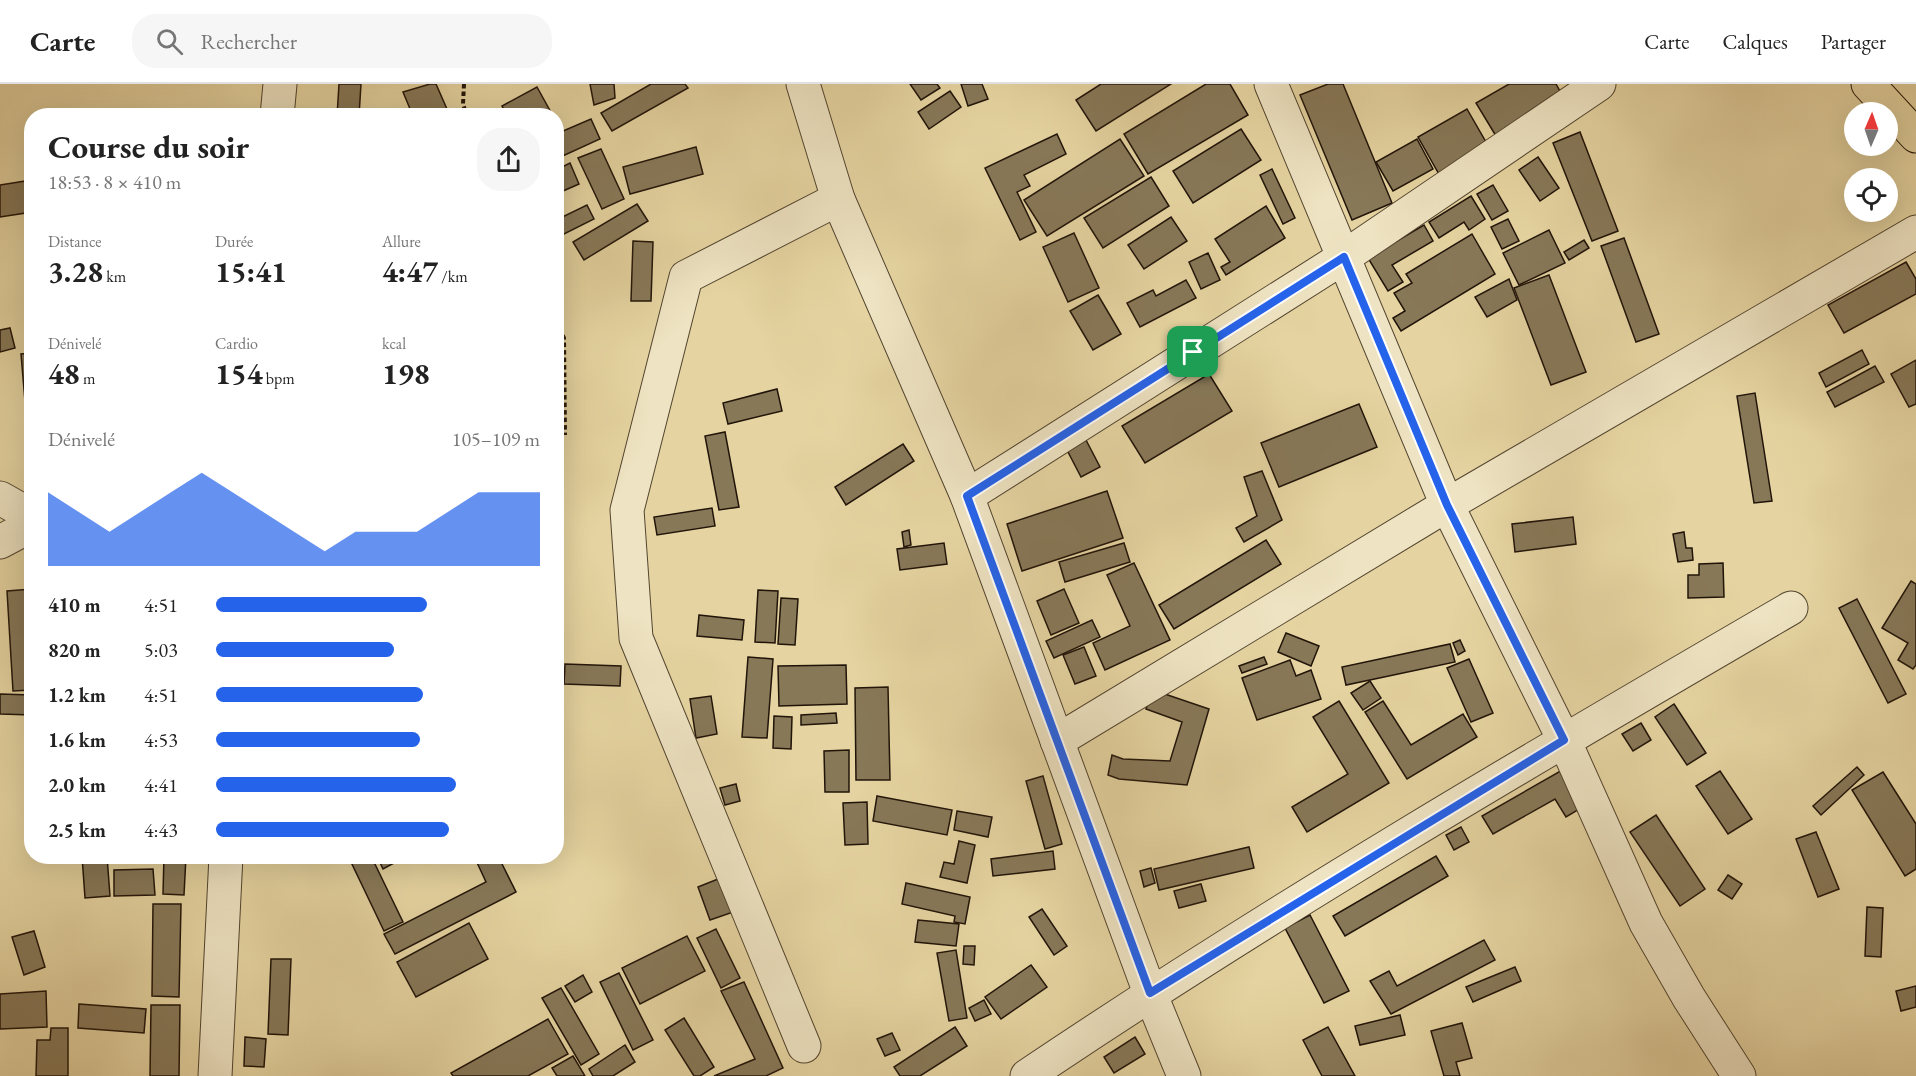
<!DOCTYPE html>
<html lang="fr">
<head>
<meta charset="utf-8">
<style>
	body { margin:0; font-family:"EB Garamond",serif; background:#f6f6f6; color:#222; height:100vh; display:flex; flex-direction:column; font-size:22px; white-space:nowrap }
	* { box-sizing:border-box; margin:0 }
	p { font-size:20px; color:#767676 }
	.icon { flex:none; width:33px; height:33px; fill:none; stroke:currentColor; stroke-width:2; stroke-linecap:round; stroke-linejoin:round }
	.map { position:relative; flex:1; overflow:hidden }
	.panel { position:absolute; left:24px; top:24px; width:540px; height:756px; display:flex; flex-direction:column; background:#fff; border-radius:24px; box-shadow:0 6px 24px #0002 }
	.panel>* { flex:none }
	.needle { width:39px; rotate:2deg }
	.buttons { position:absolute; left:1844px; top:18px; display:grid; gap:12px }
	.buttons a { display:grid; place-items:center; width:54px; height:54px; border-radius:50%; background:#fff; box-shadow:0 6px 24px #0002; font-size:30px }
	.pin { position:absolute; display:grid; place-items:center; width:51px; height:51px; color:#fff; margin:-26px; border-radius:12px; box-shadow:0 3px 9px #0006 }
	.round { display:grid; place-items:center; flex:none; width:63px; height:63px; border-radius:24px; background:#f6f6f6 }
	.headline { display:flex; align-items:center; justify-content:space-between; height:102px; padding:0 24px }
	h1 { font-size:33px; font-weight:700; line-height:45px }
	.figures { display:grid; grid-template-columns:repeat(3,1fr); gap:9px; height:102px; padding:6px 24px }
	.figures div { display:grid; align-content:center }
	.figures b { font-size:30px; font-weight:700 }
	.figures small { font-size:16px; font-weight:400 }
	.figures p { font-size:16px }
	.chart { height:168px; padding:12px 24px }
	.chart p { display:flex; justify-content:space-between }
	.chart svg { width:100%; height:108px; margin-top:6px; fill:#2563eb; opacity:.7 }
	ul { padding:0 24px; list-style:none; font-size:20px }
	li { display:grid; grid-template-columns:96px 72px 1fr; align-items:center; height:45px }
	li i { height:15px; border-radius:8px; background:#2563eb }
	header { display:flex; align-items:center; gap:36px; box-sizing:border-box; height:84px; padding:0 30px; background:#fff; border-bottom:2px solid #e0e0e0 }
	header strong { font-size:28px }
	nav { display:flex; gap:33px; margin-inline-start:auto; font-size:21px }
	.search { width:420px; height:54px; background:#f6f6f6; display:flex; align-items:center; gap:15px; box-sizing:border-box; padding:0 21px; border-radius:24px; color:#767676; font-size:22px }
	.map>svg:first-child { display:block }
</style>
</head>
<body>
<header>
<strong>Carte</strong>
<div class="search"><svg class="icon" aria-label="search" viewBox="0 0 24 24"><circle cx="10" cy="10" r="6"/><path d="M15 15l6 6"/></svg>Rechercher</div>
<nav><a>Carte</a><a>Calques</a><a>Partager</a></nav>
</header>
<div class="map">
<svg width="1916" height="992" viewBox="0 0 1916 992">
	<rect width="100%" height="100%" fill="#e5d4a1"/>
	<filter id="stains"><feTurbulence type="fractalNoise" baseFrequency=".00333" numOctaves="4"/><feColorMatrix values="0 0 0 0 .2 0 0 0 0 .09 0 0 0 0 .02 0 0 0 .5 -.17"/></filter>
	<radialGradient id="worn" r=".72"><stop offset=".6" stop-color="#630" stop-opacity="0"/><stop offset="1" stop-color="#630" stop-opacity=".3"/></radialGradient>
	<g fill="#877858" stroke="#211409" stroke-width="1.5">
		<path d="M 339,0 L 361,0 L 359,32 L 337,32 Z"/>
		<path d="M 430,0 L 436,0 L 450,32 L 413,32 L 403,8 Z"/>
		<path d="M 590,0 L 614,0 L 615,14 L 594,21 Z"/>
		<path d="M 651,0 L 685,0 L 688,4 L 612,47 L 601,29 Z"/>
		<path d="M 910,0 L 937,0 L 940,4 L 921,16 Z"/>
		<path d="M 961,0 L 982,0 L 988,15 L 968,22 Z"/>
		<path d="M 1101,0 L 1171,0 L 1096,47 L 1076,16 Z"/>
		<path d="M 1206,0 L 1230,0 L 1248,31 L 1148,90 L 1124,50 Z"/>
		<path d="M 1328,0 L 1343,0 L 1392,119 L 1352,136 L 1300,11 Z"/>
		<path d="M 1509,0 L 1556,0 L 1566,18 L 1499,57 L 1476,19 Z"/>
		<path d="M 537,3 L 553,32 L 507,32 L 502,22 Z"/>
		<path d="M 950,7 L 961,23 L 929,45 L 918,28 Z"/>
		<path d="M 1467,25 L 1490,65 L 1440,92 L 1418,53 Z"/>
		<path d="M 591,35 L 600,55 L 556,75 L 556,50 Z"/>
		<path d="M 1241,45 L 1261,76 L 1193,119 L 1173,87 Z"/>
		<path d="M 1580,48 L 1618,147 L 1592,157 L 1553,59 Z"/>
		<path d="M 1057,50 L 1066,70 L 1024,91 L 1030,102 L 1017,108 L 1036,148 L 1020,156 L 985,84 Z"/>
		<path d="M 1120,55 L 1144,92 L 1047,152 L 1024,116 Z"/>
		<path d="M 1417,55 L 1433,85 L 1393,107 L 1376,78 Z"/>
		<path d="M 696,63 L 703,90 L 630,110 L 623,83 Z"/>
		<path d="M 601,65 L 624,115 L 602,125 L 578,74 Z"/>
		<path d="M 1538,73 L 1559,104 L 1540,117 L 1519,86 Z"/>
		<path d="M 570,79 L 579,100 L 556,110 L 556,86 Z"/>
		<path d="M 1272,85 L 1295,134 L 1283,140 L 1260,91 Z"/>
		<path d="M 1151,93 L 1169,122 L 1103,164 L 1084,134 Z"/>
		<path d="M 32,96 L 32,128 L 0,133 L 0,101 Z"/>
		<path d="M 1493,101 L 1508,127 L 1492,136 L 1477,110 Z"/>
		<path d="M 1471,112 L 1485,135 L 1469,146 L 1464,138 L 1439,154 L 1429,138 Z"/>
		<path d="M 637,120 L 648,137 L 584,176 L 573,158 Z"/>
		<path d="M 587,121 L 594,135 L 562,151 L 556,136 Z"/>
		<path d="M 1266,122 L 1285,154 L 1226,191 L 1221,183 L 1230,178 L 1215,155 Z"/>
		<path d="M 1171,133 L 1187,157 L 1144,185 L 1128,161 Z"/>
		<path d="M 1508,135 L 1519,157 L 1502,165 L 1491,143 Z"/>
		<path d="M 1424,141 L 1433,157 L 1392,181 L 1403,198 L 1388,207 L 1368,174 Z"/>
		<path d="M 1549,146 L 1565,179 L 1519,201 L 1503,169 Z"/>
		<path d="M 1074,149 L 1099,204 L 1068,218 L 1043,163 Z"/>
		<path d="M 1472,150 L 1495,190 L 1401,247 L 1393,234 L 1405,227 L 1394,209 L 1412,199 L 1406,190 Z"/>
		<path d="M 1624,154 L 1659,250 L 1636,258 L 1601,162 Z"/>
		<path d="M 1584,156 L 1589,164 L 1569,176 L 1564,168 Z"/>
		<path d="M 633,157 L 653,158 L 651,217 L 631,217 Z"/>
		<path d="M 1208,169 L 1220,196 L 1201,205 L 1189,178 Z"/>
		<path d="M 1906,178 L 1916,195 L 1916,210 L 1844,249 L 1828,221 Z"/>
		<path d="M 1549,191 L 1586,288 L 1551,301 L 1514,204 Z"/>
		<path d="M 1509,195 L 1517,216 L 1487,233 L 1475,213 Z"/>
		<path d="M 1186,196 L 1196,214 L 1140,243 L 1127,219 L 1153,206 L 1156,212 Z"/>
		<path d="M 1098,211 L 1121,250 L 1093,266 L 1070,227 Z"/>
		<path d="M 10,244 L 15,264 L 0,268 L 0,246 Z"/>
		<path d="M 1862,266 L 1869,280 L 1826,303 L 1819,289 Z"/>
		<path d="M 32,269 L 32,340 L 27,341 L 21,270 Z"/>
		<path d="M 1916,276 L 1916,320 L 1909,323 L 1891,290 Z"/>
		<path d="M 1875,282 L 1884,298 L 1835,323 L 1827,308 Z"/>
		<path d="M 1209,290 L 1232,327 L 1145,379 L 1122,342 Z"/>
		<path d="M 777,305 L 782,327 L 728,340 L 723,319 Z"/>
		<path d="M 1755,309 L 1772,417 L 1754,419 L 1737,312 Z"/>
		<path d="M 1359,320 L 1377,363 L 1279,403 L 1261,359 Z"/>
		<path d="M 725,348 L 739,423 L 719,426 L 705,352 Z"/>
		<path d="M 1086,356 L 1100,383 L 1081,393 L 1067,366 Z"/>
		<path d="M 903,360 L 914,377 L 846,421 L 835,403 Z"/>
		<path d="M 1262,387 L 1282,436 L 1244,458 L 1236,444 L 1257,432 L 1244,393 Z"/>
		<path d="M 1107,407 L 1123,454 L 1022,487 L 1007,440 Z"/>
		<path d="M 712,424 L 715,442 L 657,451 L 654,433 Z"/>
		<path d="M 1573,433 L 1576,460 L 1515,468 L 1512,440 Z"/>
		<path d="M 909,446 L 911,461 L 904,463 L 902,448 Z"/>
		<path d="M 1684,448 L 1686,464 L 1692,464 L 1693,476 L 1678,478 L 1673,450 Z"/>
		<path d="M 1266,456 L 1281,480 L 1174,545 L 1159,521 Z"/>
		<path d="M 944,459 L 947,480 L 900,486 L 897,465 Z"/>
		<path d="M 1124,459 L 1130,478 L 1065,498 L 1059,478 Z"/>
		<path d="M 1134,479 L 1170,556 L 1105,586 L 1093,559 L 1130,542 L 1107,491 Z"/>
		<path d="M 1723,479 L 1724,513 L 1688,514 L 1688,491 L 1699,491 L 1699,480 Z"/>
		<path d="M 1911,497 L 1916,500 L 1916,581 L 1913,585 L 1898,576 L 1908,559 L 1882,544 Z"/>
		<path d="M 32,505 L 32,606 L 13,607 L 7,507 Z"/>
		<path d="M 1064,505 L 1079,539 L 1051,551 L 1037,517 Z"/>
		<path d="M 758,506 L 778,507 L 775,559 L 755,558 Z"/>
		<path d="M 781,514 L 798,515 L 795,561 L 778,560 Z"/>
		<path d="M 1857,515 L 1906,610 L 1888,619 L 1839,524 Z"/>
		<path d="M 699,531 L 744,536 L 742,556 L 697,552 Z"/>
		<path d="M 1092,536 L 1100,553 L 1054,574 L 1046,557 Z"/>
		<path d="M 1286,549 L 1319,562 L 1311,582 L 1278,568 Z"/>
		<path d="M 1460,556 L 1465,567 L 1458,571 L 1453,559 Z"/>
		<path d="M 1450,560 L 1455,578 L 1346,601 L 1342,583 Z"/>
		<path d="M 1084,563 L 1096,592 L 1075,600 L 1063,571 Z"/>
		<path d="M 748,573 L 773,575 L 767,654 L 742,653 Z"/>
		<path d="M 1264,573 L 1267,580 L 1242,589 L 1239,582 Z"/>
		<path d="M 1469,575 L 1493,629 L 1471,638 L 1447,584 Z"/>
		<path d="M 1290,576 L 1296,592 L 1311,586 L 1321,615 L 1257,636 L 1242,594 Z"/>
		<path d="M 565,580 L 621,582 L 620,602 L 564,600 Z"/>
		<path d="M 846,581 L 847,620 L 779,622 L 778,582 Z"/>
		<path d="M 1370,597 L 1381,614 L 1363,626 L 1351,609 Z"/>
		<path d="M 888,603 L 890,696 L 856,696 L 855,604 Z"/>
		<path d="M 1153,606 L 1209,625 L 1187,701 L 1119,695 L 1108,691 L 1112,671 L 1123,675 L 1170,677 L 1182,638 L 1146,625 Z"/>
		<path d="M 0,610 L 32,611 L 32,631 L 0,630 Z"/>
		<path d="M 711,612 L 717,650 L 696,654 L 690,615 Z"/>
		<path d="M 1339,617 L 1389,699 L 1307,748 L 1292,723 L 1348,690 L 1313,633 Z"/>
		<path d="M 1383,617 L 1411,661 L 1463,630 L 1477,653 L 1407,695 L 1365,628 Z"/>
		<path d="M 1674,620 L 1706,669 L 1687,681 L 1655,633 Z"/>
		<path d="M 836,629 L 837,639 L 801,641 L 801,631 Z"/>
		<path d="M 774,632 L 792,633 L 791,665 L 773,664 Z"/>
		<path d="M 1641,639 L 1651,656 L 1633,667 L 1622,650 Z"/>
		<path d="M 849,666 L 849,708 L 825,708 L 824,667 Z"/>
		<path d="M 1857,683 L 1864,691 L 1821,731 L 1813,722 Z"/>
		<path d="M 1564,685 L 1586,721 L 1566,733 L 1555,715 L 1493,750 L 1482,732 Z"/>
		<path d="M 1720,687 L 1752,735 L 1728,750 L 1696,702 Z"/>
		<path d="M 1883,688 L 1916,740 L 1916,785 L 1905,792 L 1852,706 Z"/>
		<path d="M 1043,692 L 1062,760 L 1045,765 L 1026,697 Z"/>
		<path d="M 736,700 L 740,717 L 725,721 L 720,704 Z"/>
		<path d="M 877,712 L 952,726 L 947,751 L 873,737 Z"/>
		<path d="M 867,718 L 868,760 L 845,761 L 843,719 Z"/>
		<path d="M 957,727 L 992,733 L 988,753 L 954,746 Z"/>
		<path d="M 1656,731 L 1705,805 L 1680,822 L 1630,748 Z"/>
		<path d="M 1461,743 L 1469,758 L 1454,766 L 1446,751 Z"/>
		<path d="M 1816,748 L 1839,805 L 1818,813 L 1796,755 Z"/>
		<path d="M 959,757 L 975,761 L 967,799 L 940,793 L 944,778 L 954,780 Z"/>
		<path d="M 1249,763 L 1254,784 L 1159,806 L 1154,785 Z"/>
		<path d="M 1053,767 L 1055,785 L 993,792 L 991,775 Z"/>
		<path d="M 82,772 L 107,772 L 110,812 L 85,814 Z"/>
		<path d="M 164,772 L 186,772 L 184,811 L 163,810 Z"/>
		<path d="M 363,772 L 371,772 L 403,838 L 384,847 L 351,778 Z"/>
		<path d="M 377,772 L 407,772 L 383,785 Z"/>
		<path d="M 474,772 L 498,772 L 516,808 L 395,870 L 384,850 L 486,798 Z"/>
		<path d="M 1436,772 L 1448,792 L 1345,852 L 1333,832 Z"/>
		<path d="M 1151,784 L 1155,799 L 1144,803 L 1140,787 Z"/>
		<path d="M 153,785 L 155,811 L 114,812 L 114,786 Z"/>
		<path d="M 1728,791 L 1742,800 L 1732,815 L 1718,806 Z"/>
		<path d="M 723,793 L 736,827 L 710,836 L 698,803 Z"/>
		<path d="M 906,799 L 970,813 L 965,840 L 954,838 L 955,832 L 902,820 Z"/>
		<path d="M 1201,800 L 1206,817 L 1179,824 L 1174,807 Z"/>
		<path d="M 153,820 L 181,820 L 179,913 L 152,912 Z"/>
		<path d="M 1867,823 L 1883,824 L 1881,873 L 1865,872 Z"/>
		<path d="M 1042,825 L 1067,862 L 1054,871 L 1029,833 Z"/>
		<path d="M 1310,831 L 1349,907 L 1324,919 L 1285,844 Z"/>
		<path d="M 918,836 L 959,840 L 956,862 L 915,858 Z"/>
		<path d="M 469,839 L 488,875 L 416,913 L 397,878 Z"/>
		<path d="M 716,845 L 740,894 L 721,904 L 697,854 Z"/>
		<path d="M 34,847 L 45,883 L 24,891 L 12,853 Z"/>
		<path d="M 687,852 L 705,887 L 640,920 L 622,884 Z"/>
		<path d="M 1484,856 L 1495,876 L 1391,930 L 1370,897 L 1389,887 L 1397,902 Z"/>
		<path d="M 964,862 L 975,862 L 974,881 L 963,880 Z"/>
		<path d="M 956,866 L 967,934 L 949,937 L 937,869 Z"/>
		<path d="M 271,875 L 291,875 L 288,951 L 268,950 Z"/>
		<path d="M 1031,881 L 1047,903 L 1001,935 L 985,913 Z"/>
		<path d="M 1515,883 L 1521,897 L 1473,918 L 1466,903 Z"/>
		<path d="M 619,889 L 653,956 L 633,966 L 600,898 Z"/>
		<path d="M 583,891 L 592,908 L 575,918 L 565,902 Z"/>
		<path d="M 744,898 L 783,984 L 766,992 L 714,992 L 755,975 L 721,907 Z"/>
		<path d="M 1916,902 L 1916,923 L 1901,927 L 1896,907 Z"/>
		<path d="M 561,904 L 599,970 L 581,981 L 542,914 Z"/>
		<path d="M 46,907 L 47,943 L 0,945 L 0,910 Z"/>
		<path d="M 984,916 L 991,930 L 975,937 L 969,924 Z"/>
		<path d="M 79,920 L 146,925 L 144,949 L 78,944 Z"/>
		<path d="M 151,921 L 180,921 L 179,992 L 150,992 Z"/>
		<path d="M 1400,931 L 1405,951 L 1360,961 L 1355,942 Z"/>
		<path d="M 684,934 L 714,983 L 700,992 L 694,992 L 665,946 Z"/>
		<path d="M 548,935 L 568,970 L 528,992 L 453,992 L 451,989 Z"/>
		<path d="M 1462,939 L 1472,974 L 1456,978 L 1460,992 L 1444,992 L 1431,947 Z"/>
		<path d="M 955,943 L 967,962 L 920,992 L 900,992 L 894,983 Z"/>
		<path d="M 1328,943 L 1355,992 L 1322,992 L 1303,956 Z"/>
		<path d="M 51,944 L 68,944 L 68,992 L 36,992 L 37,956 L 50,956 Z"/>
		<path d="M 892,949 L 900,966 L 885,972 L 877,955 Z"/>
		<path d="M 245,953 L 266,955 L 264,983 L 244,982 Z"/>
		<path d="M 1135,953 L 1145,970 L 1114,989 L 1104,973 Z"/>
		<path d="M 625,961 L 635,978 L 613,992 L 593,992 L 589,985 Z"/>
		<path d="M 573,972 L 585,992 L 557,992 L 552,984 Z"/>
	</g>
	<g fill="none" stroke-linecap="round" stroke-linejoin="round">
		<g stroke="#52442f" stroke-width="35">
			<g id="minor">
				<path d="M 803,0 L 838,115 L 967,412 L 1150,909 L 1184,992"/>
				<path d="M 1271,0 L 1447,421 L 1564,656 L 1646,839 L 1689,914 L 1739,992"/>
				<path d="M 277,32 L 280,0"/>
				<path d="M 967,412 L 1344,173 L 1599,0"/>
				<path d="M 0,414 L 32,432"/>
				<path d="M 0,458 L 32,441"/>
				<path d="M 1057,657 L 1447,421 L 1916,148"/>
				<path d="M 804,962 L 636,554 L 627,426 L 686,193 L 838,115"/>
				<path d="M 215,992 L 226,772"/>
				<path d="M 1027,992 C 1275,825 1533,674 1791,524"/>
			</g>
		</g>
		<g stroke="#211409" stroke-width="35">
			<path id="highway" d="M 1868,0 L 1916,52"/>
		</g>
		<g stroke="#211409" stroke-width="4" stroke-dasharray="4.5 3" stroke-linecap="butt">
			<path d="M 464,0 L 463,20 L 467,32"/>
			<path d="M 556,238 L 564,254 L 565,351"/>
		</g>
		<use href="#minor" stroke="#eee3c2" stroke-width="33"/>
		<use href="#highway" stroke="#e5d4a1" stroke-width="33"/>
	</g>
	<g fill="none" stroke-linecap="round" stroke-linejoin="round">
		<g stroke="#fff" stroke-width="12">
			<path id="route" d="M 1344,173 L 1447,421 L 1564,656 L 1150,909 L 967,412 Z"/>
		</g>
		<use href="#route" stroke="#2563eb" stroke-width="8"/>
	</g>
	<rect width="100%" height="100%" filter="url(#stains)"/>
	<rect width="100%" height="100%" fill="url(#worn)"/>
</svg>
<div class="buttons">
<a><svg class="needle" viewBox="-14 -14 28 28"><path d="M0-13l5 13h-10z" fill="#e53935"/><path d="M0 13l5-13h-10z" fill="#767676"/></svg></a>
<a><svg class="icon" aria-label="locate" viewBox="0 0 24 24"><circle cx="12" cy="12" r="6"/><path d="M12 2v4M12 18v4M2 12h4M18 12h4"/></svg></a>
</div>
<div class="pin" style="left:1193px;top:268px;background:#1e9e55"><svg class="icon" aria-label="arrive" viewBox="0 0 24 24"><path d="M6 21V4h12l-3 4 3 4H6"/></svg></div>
<section class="panel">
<div class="headline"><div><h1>Course du soir</h1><p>18:53 · 8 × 410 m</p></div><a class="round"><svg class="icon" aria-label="share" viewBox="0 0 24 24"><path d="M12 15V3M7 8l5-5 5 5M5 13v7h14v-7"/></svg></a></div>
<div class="figures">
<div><p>Distance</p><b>3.28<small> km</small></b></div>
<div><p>Durée</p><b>15:41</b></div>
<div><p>Allure</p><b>4:47<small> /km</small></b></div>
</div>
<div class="figures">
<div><p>Dénivelé</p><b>48<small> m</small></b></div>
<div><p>Cardio</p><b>154<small> bpm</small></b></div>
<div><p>kcal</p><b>198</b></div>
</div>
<div class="chart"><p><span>Dénivelé</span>105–109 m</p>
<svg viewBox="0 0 160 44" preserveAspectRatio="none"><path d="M0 44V14L10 22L20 30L30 22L40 14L50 6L60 14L70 22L80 30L90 38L100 30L110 30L120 30L130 22L140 14L150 14L160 14V44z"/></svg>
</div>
<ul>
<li><b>410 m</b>4:51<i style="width:65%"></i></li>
<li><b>820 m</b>5:03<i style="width:55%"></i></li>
<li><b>1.2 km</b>4:51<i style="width:64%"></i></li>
<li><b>1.6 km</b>4:53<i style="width:63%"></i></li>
<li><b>2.0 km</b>4:41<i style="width:74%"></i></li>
<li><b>2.5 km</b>4:43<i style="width:72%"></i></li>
</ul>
</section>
</div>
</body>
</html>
